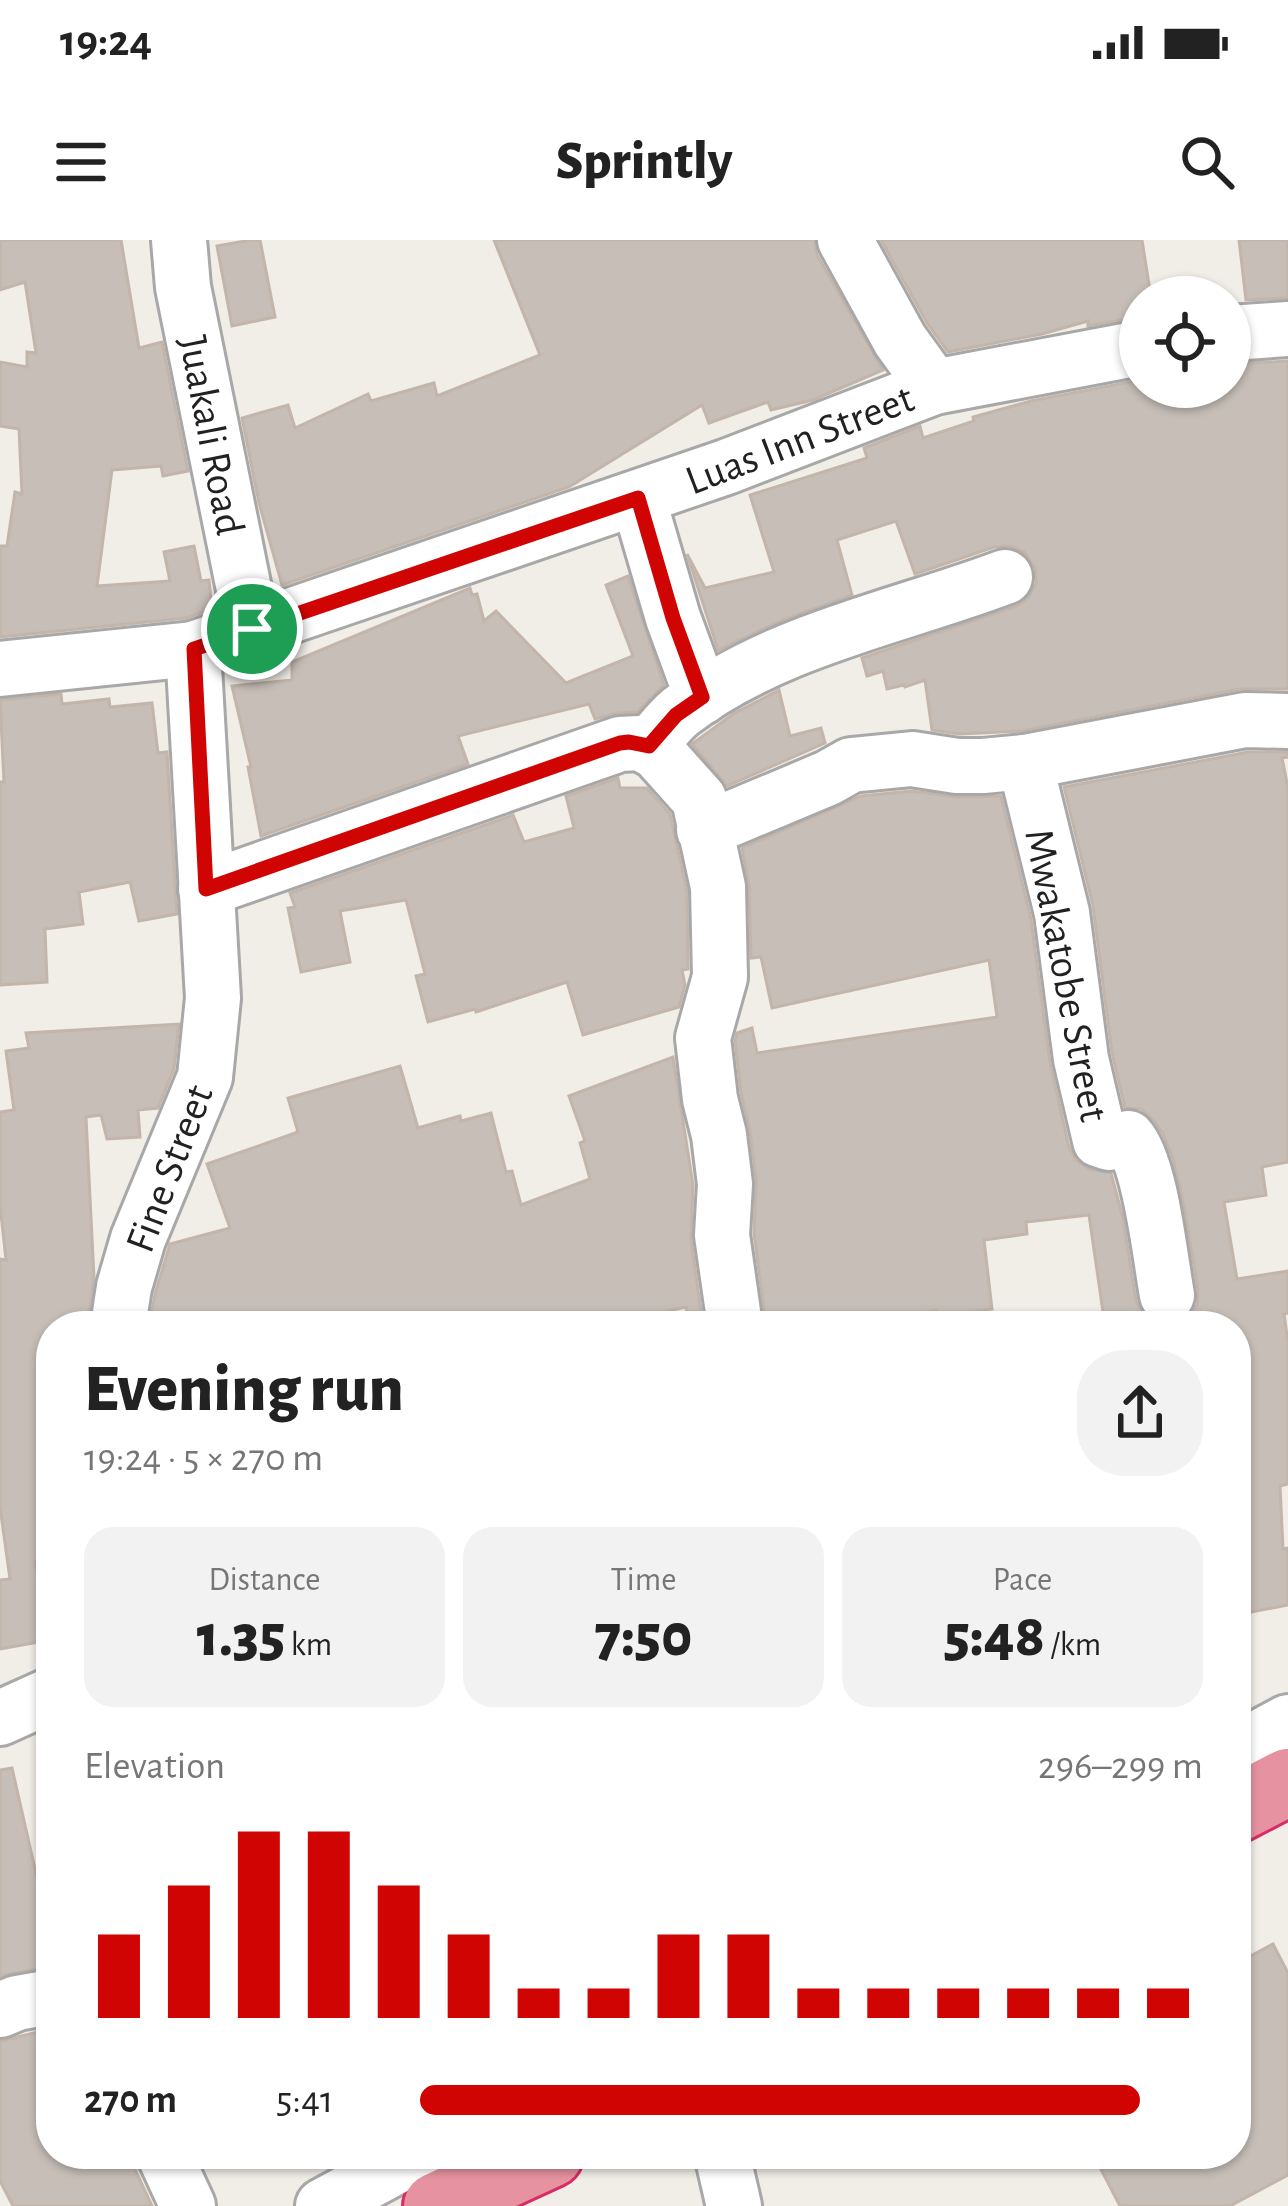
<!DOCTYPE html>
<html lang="en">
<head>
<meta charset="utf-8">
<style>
	body { margin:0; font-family:"Alegreya Sans",sans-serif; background:#f2f2f2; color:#222; height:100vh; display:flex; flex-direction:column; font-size:45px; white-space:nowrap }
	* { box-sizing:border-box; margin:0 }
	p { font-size:39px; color:#767676 }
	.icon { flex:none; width:66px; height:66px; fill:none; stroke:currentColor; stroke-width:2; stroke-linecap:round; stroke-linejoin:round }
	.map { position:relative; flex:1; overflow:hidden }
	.side { position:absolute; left:36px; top:1071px; width:1215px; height:858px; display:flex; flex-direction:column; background:#fff; border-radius:48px; box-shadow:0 3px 9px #0004 }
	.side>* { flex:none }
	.controls { position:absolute; left:1119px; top:36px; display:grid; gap:24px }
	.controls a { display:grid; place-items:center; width:132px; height:132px; border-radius:50%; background:#fff; box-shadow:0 3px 9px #0004; font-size:60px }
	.pin { position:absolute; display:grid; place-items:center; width:102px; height:102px; color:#fff; margin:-51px; border:6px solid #fff; border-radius:50%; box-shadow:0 3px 12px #0007 }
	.round { display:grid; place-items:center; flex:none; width:126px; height:126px; border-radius:48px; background:#f2f2f2 }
	.head { display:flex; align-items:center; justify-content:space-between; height:204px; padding:0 48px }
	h1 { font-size:66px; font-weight:800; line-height:90px }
	.figures { display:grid; grid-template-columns:repeat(3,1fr); gap:18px; height:204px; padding:12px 48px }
	.figures div { display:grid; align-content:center; border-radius:30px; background:#f2f2f2; text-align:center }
	.figures b { font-size:60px; font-weight:800 }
	.figures small { font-size:33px; font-weight:400 }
	.figures p { font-size:33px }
	.chart { height:336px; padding:24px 48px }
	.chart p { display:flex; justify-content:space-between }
	.chart svg { width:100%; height:216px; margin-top:12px; stroke:#cf0403; stroke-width:6 }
	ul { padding:0 48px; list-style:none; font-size:39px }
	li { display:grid; grid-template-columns:192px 144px 1fr; align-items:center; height:90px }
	li i { height:30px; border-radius:15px; background:#cf0403 }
	.status { display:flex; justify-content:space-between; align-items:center; height:84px; padding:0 60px; background:#fff; direction:ltr }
	.status svg { height:33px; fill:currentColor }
	header { display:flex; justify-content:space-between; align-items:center; height:156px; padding:0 48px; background:#fff; font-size:54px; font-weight:800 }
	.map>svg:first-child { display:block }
</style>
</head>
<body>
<div class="status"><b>19:24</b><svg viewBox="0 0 49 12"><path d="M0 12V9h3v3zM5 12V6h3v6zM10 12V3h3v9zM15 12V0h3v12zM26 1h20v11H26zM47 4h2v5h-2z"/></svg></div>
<header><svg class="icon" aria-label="menu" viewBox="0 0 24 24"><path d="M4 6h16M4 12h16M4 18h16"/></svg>Sprintly<svg class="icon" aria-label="search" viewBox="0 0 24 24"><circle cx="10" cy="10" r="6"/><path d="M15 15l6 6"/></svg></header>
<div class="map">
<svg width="1288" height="1966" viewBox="0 0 1288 1966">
	<rect width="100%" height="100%" fill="#f1eee8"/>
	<g fill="#c6beb7" stroke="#c3b5aa" stroke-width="3">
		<path d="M 0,0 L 121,0 L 139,108 L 162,102 L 188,231 L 163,236 L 161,226 L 112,230 L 97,346 L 170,341 L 164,312 L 194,306 L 201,341 L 209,340 L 212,369 L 186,378 L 0,397 L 0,306 L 7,306 L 15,252 L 22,254 L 19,189 L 0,186 L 0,122 L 27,127 L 27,112 L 36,113 L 25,42 L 0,50 Z"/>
		<path d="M 251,0 L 260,0 L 275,77 L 232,86 L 217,6 Z"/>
		<path d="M 494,0 L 814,0 L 817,15 L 883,130 L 813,160 L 771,170 L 768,162 L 709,183 L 702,165 L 569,247 L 282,345 L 259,263 L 242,178 L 288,165 L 295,188 L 368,154 L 371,161 L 434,143 L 437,156 L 540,115 Z"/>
		<path d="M 881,0 L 1142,0 L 1151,57 L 1140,57 L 1140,77 L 1088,86 L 1088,81 L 1042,94 L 948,112 L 927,83 Z"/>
		<path d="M 1239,0 L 1288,0 L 1288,58 L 1246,60 Z"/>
		<path d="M 1288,121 L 1288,449 L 1240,449 L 1021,491 L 959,494 L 932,490 L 925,440 L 905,447 L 904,445 L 887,449 L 883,431 L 867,436 L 862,418 L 1017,366 L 1028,358 L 1036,344 L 1035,328 L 1024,312 L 1010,306 L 994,307 L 915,334 L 896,281 L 837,300 L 852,355 L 783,380 L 718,410 L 687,314 L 705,348 L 774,332 L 750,255 L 867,218 L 864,208 L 920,186 L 923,198 L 974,181 L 973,177 L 1031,161 L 1140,140 L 1140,147 L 1230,147 L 1230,124 Z"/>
		<path d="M 628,336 L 664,445 L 637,472 L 618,473 L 595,479 L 589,464 L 458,496 L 468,524 L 261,596 L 248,527 L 251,527 L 232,446 L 292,440 L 292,422 L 470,348 L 472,355 L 477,354 L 484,381 L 496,371 L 566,443 L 633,416 L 606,345 Z"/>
		<path d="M 779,450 L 790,496 L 821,488 L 825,503 L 727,546 L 692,504 L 733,474 Z"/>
		<path d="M 61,454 L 62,464 L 109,459 L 110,467 L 152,463 L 158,513 L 167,512 L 177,674 L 139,681 L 130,642 L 79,652 L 83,684 L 45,689 L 47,742 L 0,745 L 0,542 L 4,542 L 0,460 Z"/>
		<path d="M 1248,512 L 1288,512 L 1288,517 L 1282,518 L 1288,548 L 1288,922 L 1262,927 L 1266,955 L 1224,962 L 1237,1039 L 1288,1031 L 1288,1073 L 1284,1074 L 1288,1102 L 1288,1244 L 1280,1246 L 1283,1309 L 1288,1308 L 1288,1365 L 1236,1375 L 1236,1086 L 1172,1086 L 1188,1078 L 1197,1065 L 1198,1050 L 1184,966 L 1173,919 L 1163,894 L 1154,881 L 1141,869 L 1125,868 L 1112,813 L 1093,666 L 1064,547 Z"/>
		<path d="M 618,538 L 620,548 L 647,548 L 670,574 L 687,651 L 688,729 L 682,730 L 685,745 L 679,767 L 583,795 L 567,742 L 476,772 L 475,769 L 428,782 L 416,736 L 425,734 L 406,660 L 340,671 L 350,722 L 301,732 L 288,668 L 295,667 L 290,653 L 513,575 L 524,602 L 574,588 L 566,556 Z"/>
		<path d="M 911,551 L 957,557 L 1001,556 L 1031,679 L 1050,823 L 1069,907 L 1076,920 L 1089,929 L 1111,933 L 1123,978 L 1136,1061 L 1144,1076 L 1155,1084 L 1170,1086 L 1105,1086 L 1089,975 L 1026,982 L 1027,994 L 984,1000 L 992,1069 L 937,1076 L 936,1070 L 860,1086 L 831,1086 L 828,1073 L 807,1078 L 807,1074 L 766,1084 L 754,994 L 756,940 L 750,891 L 741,853 L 735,801 L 737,793 L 752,788 L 757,813 L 997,777 L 989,720 L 772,768 L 761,717 L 751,718 L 749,646 L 742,608 L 861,556 Z"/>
		<path d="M 179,784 L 174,829 L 158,868 L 138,870 L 140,897 L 107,899 L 101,875 L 86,877 L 94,1038 L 87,1086 L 51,1086 L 51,1253 L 44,1253 L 51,1320 L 35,1322 L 50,1400 L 0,1409 L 0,1340 L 10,1339 L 0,1267 L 0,1019 L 6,1020 L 0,965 L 0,872 L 14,870 L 6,811 L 29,808 L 26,793 Z"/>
		<path d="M 673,817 L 693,945 L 691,999 L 703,1086 L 689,1086 L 686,1067 L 619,1082 L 621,1086 L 156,1086 L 152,1071 L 155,1054 L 170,1004 L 230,988 L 207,924 L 298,892 L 288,858 L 400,826 L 418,888 L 460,876 L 461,881 L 491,873 L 506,932 L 512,931 L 521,965 L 590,939 L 580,903 L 585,901 L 569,856 Z"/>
		<path d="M 12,1528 L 38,1642 L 51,1639 L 51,1726 L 0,1736 L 0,1530 Z"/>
		<path d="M 1273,1704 L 1288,1733 L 1288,1935 L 1230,1966 L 1120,1966 L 1093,1914 L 1236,1914 L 1236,1724 Z"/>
		<path d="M 51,1789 L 51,1914 L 128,1914 L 152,1966 L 13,1966 L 0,1941 L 0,1801 Z"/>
	</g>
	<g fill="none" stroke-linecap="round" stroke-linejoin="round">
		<g stroke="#a8a8a8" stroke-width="60">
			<g id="minor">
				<path d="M 179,0 L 183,47 L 252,389"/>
				<path d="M 845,0 L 900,100 L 934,147"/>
				<path d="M 1230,93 L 1288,89"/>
				<path d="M 638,258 L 673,378 L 702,457"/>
				<path d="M 0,429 L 193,409 L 726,227 L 934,147 L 1140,108"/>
				<path d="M 649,506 C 659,495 668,482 680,472 C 774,400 896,378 1005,337"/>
				<path d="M 1025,522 L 1062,673 L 1081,819 L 1100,900 L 1109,903 L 1128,898 C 1151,923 1160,1018 1167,1055"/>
				<path d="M 704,590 L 828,538 L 851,525 L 912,519 L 957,526 L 983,526 L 1025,522 L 1245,480 L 1288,481"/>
				<path d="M 206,649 L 620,504 L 640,503 L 657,512 L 699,559 L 718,647 L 720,737 L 703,798 L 710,859 L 719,895 L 725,944 L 722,995 L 735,1086"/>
				<path d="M 118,1086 L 124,1047 L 138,999 L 205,837 L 213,758 L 193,409"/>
				<path d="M 0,1478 L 51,1455"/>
				<path d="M 1236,1510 L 1288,1482"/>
				<path d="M 0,1770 L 17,1763 L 51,1757"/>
				<path d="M 164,1914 L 188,1966"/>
				<path d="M 722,1914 L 734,1966"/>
				<path d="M 323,1966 L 419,1914"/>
			</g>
		</g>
		<g stroke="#d92b65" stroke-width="72">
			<g id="highway">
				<path d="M 1236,1569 L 1288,1542"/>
				<path d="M 437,1966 L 550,1914"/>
			</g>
		</g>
		<use href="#minor" stroke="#fff" stroke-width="54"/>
		<use href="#highway" stroke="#e692a1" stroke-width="66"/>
	</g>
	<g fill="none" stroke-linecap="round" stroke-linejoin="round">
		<g stroke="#fff" stroke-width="24">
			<path id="route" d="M 638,258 L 673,378 L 702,457 L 676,475 L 649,506 L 629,502 L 620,503 L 206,649 L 194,409 Z"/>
		</g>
		<use href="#route" stroke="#cf0403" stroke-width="15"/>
	</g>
	<g text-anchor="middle" stroke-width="12" stroke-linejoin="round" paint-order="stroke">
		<g font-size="42" fill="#212121" stroke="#fff">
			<text transform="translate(213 195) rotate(79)" y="15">Juakali Road</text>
			<text transform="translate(799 198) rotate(-21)" y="15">Luas Inn Street</text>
			<text transform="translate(1068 735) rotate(79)" y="15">Mwakatobe Street</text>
			<text transform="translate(168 928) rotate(-69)" y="15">Fine Street</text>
		</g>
	</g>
</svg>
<div class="controls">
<a><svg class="icon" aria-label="locate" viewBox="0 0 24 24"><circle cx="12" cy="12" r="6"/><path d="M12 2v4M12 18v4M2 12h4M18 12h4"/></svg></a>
</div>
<div class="pin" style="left:252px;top:389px;background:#1e9e55"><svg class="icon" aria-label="arrive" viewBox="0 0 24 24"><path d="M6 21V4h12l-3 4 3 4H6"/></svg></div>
<section class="side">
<div class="head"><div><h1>Evening run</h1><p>19:24 · 5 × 270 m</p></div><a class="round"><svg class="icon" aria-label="share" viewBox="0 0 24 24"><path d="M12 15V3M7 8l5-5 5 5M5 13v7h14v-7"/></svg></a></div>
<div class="figures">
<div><p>Distance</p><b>1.35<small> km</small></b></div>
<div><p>Time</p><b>7:50</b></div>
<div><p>Pace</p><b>5:48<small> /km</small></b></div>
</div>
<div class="chart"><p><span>Elevation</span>296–299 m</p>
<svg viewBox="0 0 160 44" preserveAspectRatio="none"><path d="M5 44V27M15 44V17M25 44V6M35 44V6M45 44V17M55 44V27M65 44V38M75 44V38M85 44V27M95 44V27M105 44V38M115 44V38M125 44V38M135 44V38M145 44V38M155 44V38"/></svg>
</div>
<ul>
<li><b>270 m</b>5:41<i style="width:92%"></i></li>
</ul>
</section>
</div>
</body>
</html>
